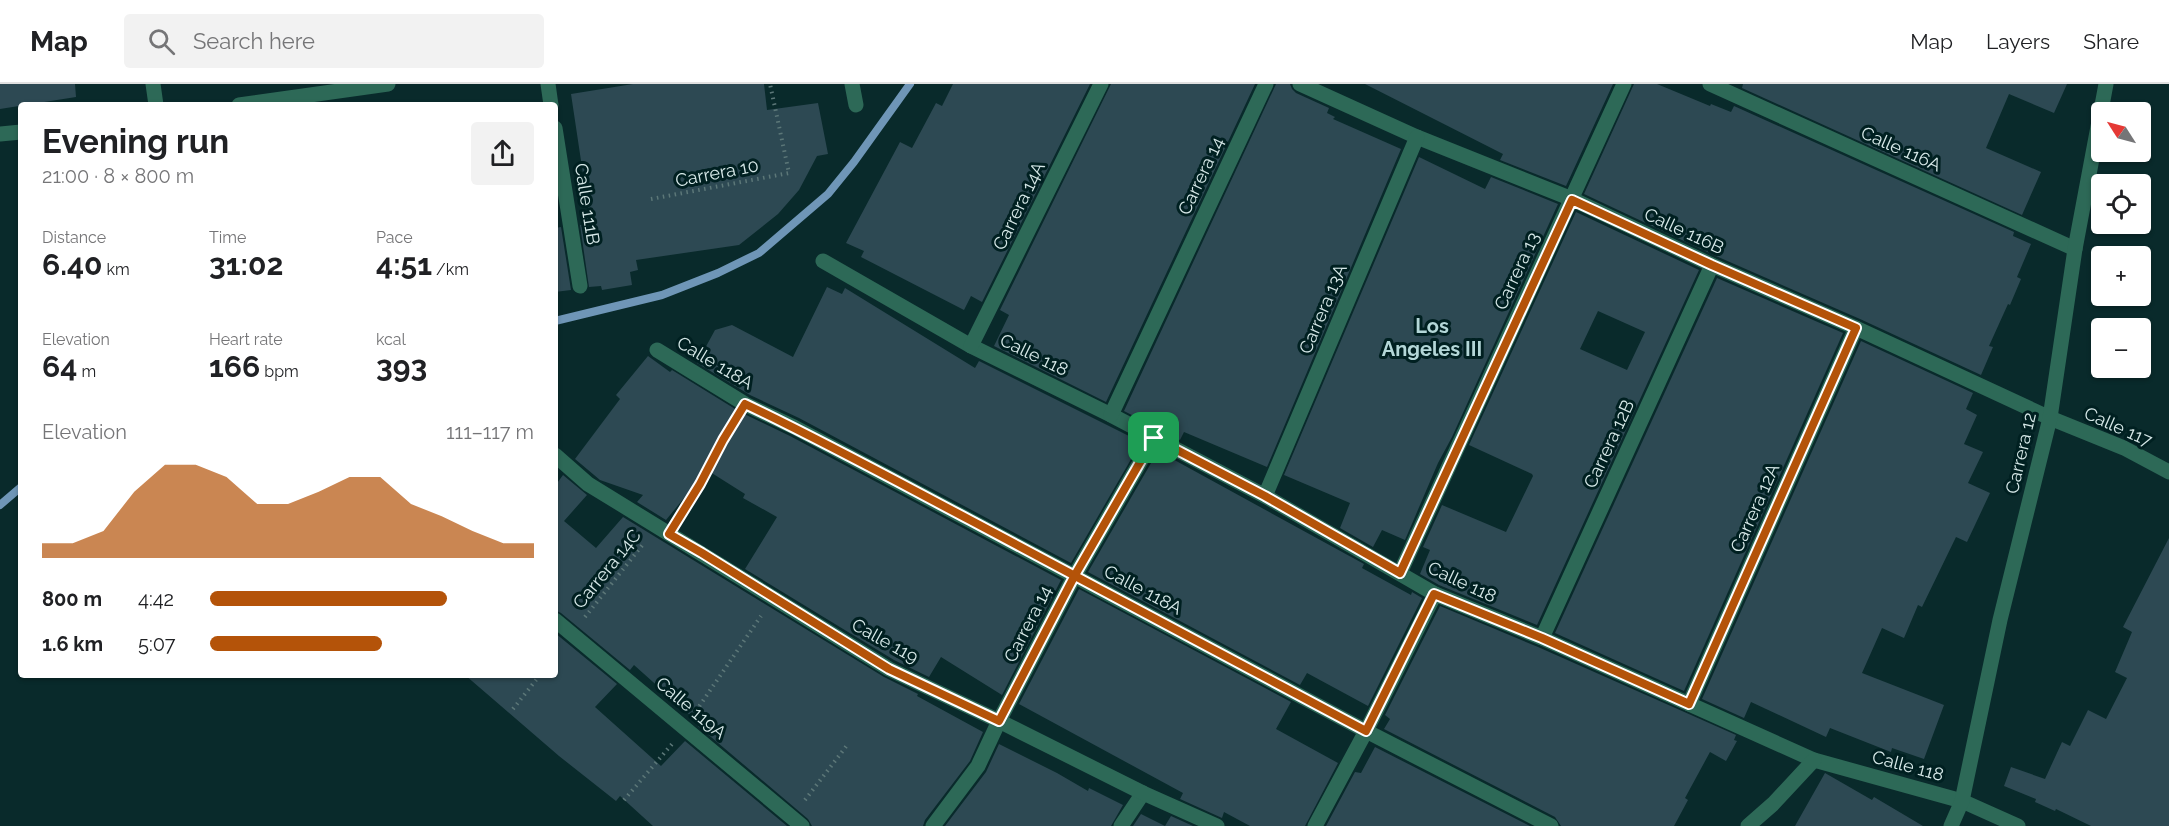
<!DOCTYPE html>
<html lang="en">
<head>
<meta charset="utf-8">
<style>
	body { margin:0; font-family:Raleway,sans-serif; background:#f2f2f2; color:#202124; height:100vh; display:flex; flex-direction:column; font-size:22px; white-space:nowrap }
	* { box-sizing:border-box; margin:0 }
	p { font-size:20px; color:#757577 }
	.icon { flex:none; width:33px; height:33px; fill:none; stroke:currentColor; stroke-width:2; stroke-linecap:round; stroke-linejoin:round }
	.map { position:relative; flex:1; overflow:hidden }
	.panel { position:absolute; left:18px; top:18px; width:540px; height:576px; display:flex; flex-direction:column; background:#fff; border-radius:6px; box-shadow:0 2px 4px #0004 }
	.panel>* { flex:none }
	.needle { width:39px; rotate:306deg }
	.controls { position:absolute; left:2091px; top:18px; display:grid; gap:12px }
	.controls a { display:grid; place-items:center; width:60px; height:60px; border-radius:6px; background:#fff; box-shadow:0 2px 4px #0004; font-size:30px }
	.pin { position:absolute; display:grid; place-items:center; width:51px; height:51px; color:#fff; margin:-26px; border-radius:12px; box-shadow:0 3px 9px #0006 }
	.round { display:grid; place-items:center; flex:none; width:63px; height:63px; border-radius:6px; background:#f2f2f2 }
	.summary { display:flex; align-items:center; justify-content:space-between; height:102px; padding:0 24px }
	h1 { font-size:33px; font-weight:700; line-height:45px }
	.metrics { display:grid; grid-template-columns:repeat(3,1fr); gap:9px; height:102px; padding:6px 24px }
	.metrics div { display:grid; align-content:center }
	.metrics b { font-size:30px; font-weight:700 }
	.metrics small { font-size:16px; font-weight:400 }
	.metrics p { font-size:16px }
	.chart { height:168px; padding:12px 24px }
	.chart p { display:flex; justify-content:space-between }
	.chart svg { width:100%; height:108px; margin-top:6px; fill:#b45309; opacity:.7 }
	ul { padding:0 24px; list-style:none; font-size:20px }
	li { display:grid; grid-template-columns:96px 72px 1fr; align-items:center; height:45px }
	li i { height:15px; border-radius:8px; background:#b45309 }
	header { display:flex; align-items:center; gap:36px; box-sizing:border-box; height:84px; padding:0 30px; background:#fff; border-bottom:2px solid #e0e0e0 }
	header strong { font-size:28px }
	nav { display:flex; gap:33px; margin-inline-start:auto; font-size:21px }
	.search { width:420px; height:54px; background:#f2f2f2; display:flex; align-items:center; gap:15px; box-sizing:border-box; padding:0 21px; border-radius:6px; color:#757577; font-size:22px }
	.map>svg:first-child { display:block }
</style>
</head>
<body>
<header>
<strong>Map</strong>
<div class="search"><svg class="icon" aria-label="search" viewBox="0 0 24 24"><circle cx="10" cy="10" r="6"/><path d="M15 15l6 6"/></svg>Search here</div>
<nav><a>Map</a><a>Layers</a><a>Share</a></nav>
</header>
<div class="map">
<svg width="2169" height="742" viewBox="0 0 2169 742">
	<rect width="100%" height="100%" fill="#092a2b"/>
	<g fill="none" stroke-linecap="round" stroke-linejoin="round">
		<g stroke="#6f96b7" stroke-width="8">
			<path d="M 555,237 L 662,211 L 718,189 L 759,169 L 828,110 L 854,78 L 910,0"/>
			<path d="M 0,421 L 21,403"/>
		</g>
	</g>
	<g fill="#2d4953" fill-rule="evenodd">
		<path d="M 0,0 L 75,0 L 76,13 L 0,25 Z"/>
		<path d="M 633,0 L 764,0 L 767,26 L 818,19 L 828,70 L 817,72 L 799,106 L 778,130 L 739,161 L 636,176 L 638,186 L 630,188 L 632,201 L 602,206 L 601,202 L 589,203 L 580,141 L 586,140 L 584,131 L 589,130 L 571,10 Z"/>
		<path d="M 953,0 L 1090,0 L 982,218 L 971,212 L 964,226 L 861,173 L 864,167 L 846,159 L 900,58 L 912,64 L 936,19 L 942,22 Z"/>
		<path d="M 1111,0 L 1255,0 L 1106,318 L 994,262 L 1009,231 L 1000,226 Z"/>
		<path d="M 1276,0 L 1290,0 L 1292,5 L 1296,9 L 1329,24 L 1327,29 L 1335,33 L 1333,35 L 1401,65 L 1267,383 L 1184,348 L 1180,356 L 1124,327 Z"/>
		<path d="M 1365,0 L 1613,0 L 1566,102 L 1500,76 L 1503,70 Z"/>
		<path d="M 1634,0 L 1657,0 L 1710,22 L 1711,20 L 1731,28 L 1734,22 L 2014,148 L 2013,152 L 2031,160 L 2017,193 L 2021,195 L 2010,221 L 2008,220 L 1989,262 L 1993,263 L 1981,291 L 1860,235 L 1716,172 L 1584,110 Z"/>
		<path d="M 1743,0 L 2067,0 L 2054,29 L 2009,10 L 1986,64 L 2041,88 L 2022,131 L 1742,4 Z"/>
		<path d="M 1419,73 L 1485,105 L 1491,93 L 1558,120 L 1452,353 L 1438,379 L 1405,456 L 1382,446 L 1373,463 L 1340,444 L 1350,419 L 1284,391 Z"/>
		<path d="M 1576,128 L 1699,186 L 1537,541 L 1439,501 L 1420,490 L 1430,466 L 1423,463 L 1442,421 L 1506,448 L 1533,392 L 1532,390 L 1469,361 ZM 1598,227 L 1645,248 L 1627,286 L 1580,265 Z"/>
		<path d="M 561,143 L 571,206 L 555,208 L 555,144 Z"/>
		<path d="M 1717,194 L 1843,249 L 1684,607 L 1555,549 Z"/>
		<path d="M 827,203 L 842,210 L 845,204 L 975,284 L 979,277 L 1141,358 L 1071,479 L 799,334 L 750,311 L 697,279 L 715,246 L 732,241 L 793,273 Z"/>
		<path d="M 1861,257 L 1973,309 L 1966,325 L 1977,331 L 1964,360 L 1983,368 L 1968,399 L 1990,409 L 1967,458 L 1956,453 L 1922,523 L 1918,521 L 1904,554 L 1882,544 L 1862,589 L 1944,621 L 1924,675 L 1892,664 L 1891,668 L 1830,644 L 1826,653 L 1751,618 L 1744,634 L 1702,615 Z"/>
		<path d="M 648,272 L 670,288 L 672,286 L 740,328 L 790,352 L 1061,496 L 1002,611 L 941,573 L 929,593 L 894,576 L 745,485 L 777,433 L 743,414 L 745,410 L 707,386 L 666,436 L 637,418 L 643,411 L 600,396 L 575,375 L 620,315 L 616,311 Z"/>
		<path d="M 1158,367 L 1364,480 L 1362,484 L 1411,511 L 1412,508 L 1422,514 L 1368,622 L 1307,589 L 1300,601 L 1088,488 Z"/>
		<path d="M 563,391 L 587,411 L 564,437 L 596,464 L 623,433 L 884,593 L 918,610 L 917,612 L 983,648 L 970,677 L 925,736 L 923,742 L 812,742 L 808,735 L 698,642 L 700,640 L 634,581 L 630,586 L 561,529 L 555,526 L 555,402 Z"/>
		<path d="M 2169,454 L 2169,742 L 2091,742 L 2056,725 L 2055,727 L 2035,718 L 2036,715 L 2004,702 L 2011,683 L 2045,695 L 2062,658 L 2070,662 L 2088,626 L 2106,635 L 2127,594 L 2115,588 L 2132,548 L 2123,543 Z"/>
		<path d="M 1079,505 L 1291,618 L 1276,645 L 1338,679 L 1305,742 L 1250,742 L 1224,728 L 1222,734 L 1180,715 L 1183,709 L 1019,620 Z"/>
		<path d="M 1440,522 L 1538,563 L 1736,651 L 1734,656 L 1737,657 L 1726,677 L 1710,668 L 1685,714 L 1688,716 L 1674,742 L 1561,742 L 1555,733 L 1384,645 L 1390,635 L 1385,631 Z"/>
		<path d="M 555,549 L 617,600 L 595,623 L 661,682 L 685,657 L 787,742 L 653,742 L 620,712 L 616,717 L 559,672 L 465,591 L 555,591 Z"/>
		<path d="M 999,660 L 1057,689 L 1088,707 L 1089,704 L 1123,721 L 1111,742 L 945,742 L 986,688 Z"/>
		<path d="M 1375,663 L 1530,742 L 1326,742 L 1355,688 L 1361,689 Z"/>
		<path d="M 1825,689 L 1872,716 L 1874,713 L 1923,742 L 1795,742 Z"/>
		<path d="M 1141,730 L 1165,742 L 1133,742 Z"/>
		<path d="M 1171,732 L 1193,742 L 1165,742 Z"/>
	</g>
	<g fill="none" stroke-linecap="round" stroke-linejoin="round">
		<g stroke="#5c7778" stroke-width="4" stroke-dasharray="1.5 4.5" stroke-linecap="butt">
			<path d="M 651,115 L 789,89 L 770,0"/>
			<path d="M 680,432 L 700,400 L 723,356 L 734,337"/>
			<path d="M 585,533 L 644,459"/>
			<path d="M 513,625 L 540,591"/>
			<path d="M 696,627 L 761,532"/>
			<path d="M 624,716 L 672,660"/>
			<path d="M 805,716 L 848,660"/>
		</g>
		<g stroke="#2d6957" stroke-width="15">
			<path d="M 933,742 L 978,682 L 999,637"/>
			<path d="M 1121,742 L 1143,709"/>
		</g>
		<g stroke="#2d6957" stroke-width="15">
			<path d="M 153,0 L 156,21"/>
			<path d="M 548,0 L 551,21"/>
			<path d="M 852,0 L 856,21"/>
			<path d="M 1300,0 L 1417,53 L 1572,115 L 1712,181 L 1856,244 L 2050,334 L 2124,364 L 2169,388"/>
			<path d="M 1710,0 L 2075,165"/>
			<path d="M 239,21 L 388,0"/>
			<path d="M 555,44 L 580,202"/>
			<path d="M 0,50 L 21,48"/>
			<path d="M 823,177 L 971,262 L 1111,331 L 1265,412 L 1435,510 L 1542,554 L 1814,676 L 1962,717 L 2018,742"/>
			<path d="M 971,262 L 1101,0"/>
			<path d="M 657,266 L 745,320 L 794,343 L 1366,647 L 1551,742"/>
			<path d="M 1111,331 L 1266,0"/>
			<path d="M 555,371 L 588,400 L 889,585 L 999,637 L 1143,709 L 1217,742"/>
			<path d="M 1265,412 L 1417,53"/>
			<path d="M 1400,489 L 1624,0"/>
			<path d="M 555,536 L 802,742"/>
			<path d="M 1542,554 L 1712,181"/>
			<path d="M 1689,620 L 1856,244"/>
			<path d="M 999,637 L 1075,491 L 1154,354"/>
			<path d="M 1315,742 L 1366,647 L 1435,510"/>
			<path d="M 1748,742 L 1773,720 L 1814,676"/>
			<path d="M 1951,742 L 1962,717 L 2000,536 L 2050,334 L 2075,165 L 2106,0"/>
		</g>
	</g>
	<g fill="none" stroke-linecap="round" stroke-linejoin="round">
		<g stroke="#fff" stroke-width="12">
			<path id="route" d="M 1154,354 L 1075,491 L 999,637 L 889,585 L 702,469 L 669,450 L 700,400 L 723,356 L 745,320 C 821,356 896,397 970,436 C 1103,506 1234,577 1366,647 L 1434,510 L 1542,554 L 1689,620 L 1856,244 L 1712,181 L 1572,116 L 1400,489 L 1265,412 L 1154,354"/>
		</g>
		<use href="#route" stroke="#b45309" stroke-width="8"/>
	</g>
	<g text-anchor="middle" stroke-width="6" stroke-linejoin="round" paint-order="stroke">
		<g font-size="18" fill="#d7e9e9" stroke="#002021">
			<text transform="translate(1901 65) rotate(24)" y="6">Calle 116A</text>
			<text transform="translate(717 89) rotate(-11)" y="6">Carrera 10</text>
			<text transform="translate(1201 92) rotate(-65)" y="6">Carrera 14</text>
			<text transform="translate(587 120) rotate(81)" y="6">Calle 111B</text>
			<text transform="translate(1019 122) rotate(-64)" y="6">Carrera 14A</text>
			<text transform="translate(1684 147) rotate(25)" y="6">Calle 116B</text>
			<text transform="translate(1517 187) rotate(-65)" y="6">Carrera 13</text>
			<text transform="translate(1323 225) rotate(-67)" y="6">Carrera 13A</text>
			<text transform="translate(1034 271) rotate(26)" y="6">Calle 118</text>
			<text transform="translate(715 279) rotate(31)" y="6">Calle 118A</text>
			<text transform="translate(2118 343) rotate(24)" y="6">Calle 117</text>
			<text transform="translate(1609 360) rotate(-65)" y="6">Carrera 12B</text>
			<text transform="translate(2021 369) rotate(-77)" y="6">Carrera 12</text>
			<text transform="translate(1755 424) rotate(-66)" y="6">Carrera 12A</text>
			<text transform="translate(607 485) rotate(-51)" y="6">Carrera 14C</text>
			<text transform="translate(1462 498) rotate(25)" y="6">Calle 118</text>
			<text transform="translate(1143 506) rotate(28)" y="6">Calle 118A</text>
			<text transform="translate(1028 540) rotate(-63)" y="6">Carrera 14</text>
			<text transform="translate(885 557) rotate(29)" y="6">Calle 119</text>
			<text transform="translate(691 624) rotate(40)" y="6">Calle 119A</text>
			<text transform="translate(1908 682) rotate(15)" y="6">Calle 118</text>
		</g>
		<g font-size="20" font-weight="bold" fill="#b4d7d8" stroke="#002021">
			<text x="1432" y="249">Los<tspan x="1432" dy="23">Angeles III</tspan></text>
		</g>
	</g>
</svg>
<div class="controls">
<a><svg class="needle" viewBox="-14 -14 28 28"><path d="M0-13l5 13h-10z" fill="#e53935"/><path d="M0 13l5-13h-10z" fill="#757577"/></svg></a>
<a><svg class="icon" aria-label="locate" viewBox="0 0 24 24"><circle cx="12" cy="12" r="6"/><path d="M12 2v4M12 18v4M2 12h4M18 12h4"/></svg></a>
<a>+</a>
<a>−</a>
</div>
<div class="pin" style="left:1154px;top:354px;background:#1e9e55"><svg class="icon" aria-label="arrive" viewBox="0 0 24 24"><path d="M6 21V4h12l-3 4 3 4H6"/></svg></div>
<section class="panel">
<div class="summary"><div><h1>Evening run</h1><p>21:00 · 8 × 800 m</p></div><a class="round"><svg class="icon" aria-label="share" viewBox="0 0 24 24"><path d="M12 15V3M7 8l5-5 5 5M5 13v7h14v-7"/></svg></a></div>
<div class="metrics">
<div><p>Distance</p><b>6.40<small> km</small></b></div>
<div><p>Time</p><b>31:02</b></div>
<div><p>Pace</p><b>4:51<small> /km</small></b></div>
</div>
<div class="metrics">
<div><p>Elevation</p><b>64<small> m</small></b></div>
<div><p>Heart rate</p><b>166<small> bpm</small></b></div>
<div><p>kcal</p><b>393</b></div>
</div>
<div class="chart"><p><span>Elevation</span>111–117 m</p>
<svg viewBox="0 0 160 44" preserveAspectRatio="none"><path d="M0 44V38L10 38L20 33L30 17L40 6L50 6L60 11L70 22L80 22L90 17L100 11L110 11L120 22L130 27L140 33L150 38L160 38V44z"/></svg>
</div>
<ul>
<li><b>800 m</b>4:42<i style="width:73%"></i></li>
<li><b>1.6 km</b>5:07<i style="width:53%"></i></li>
</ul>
</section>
</div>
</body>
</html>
